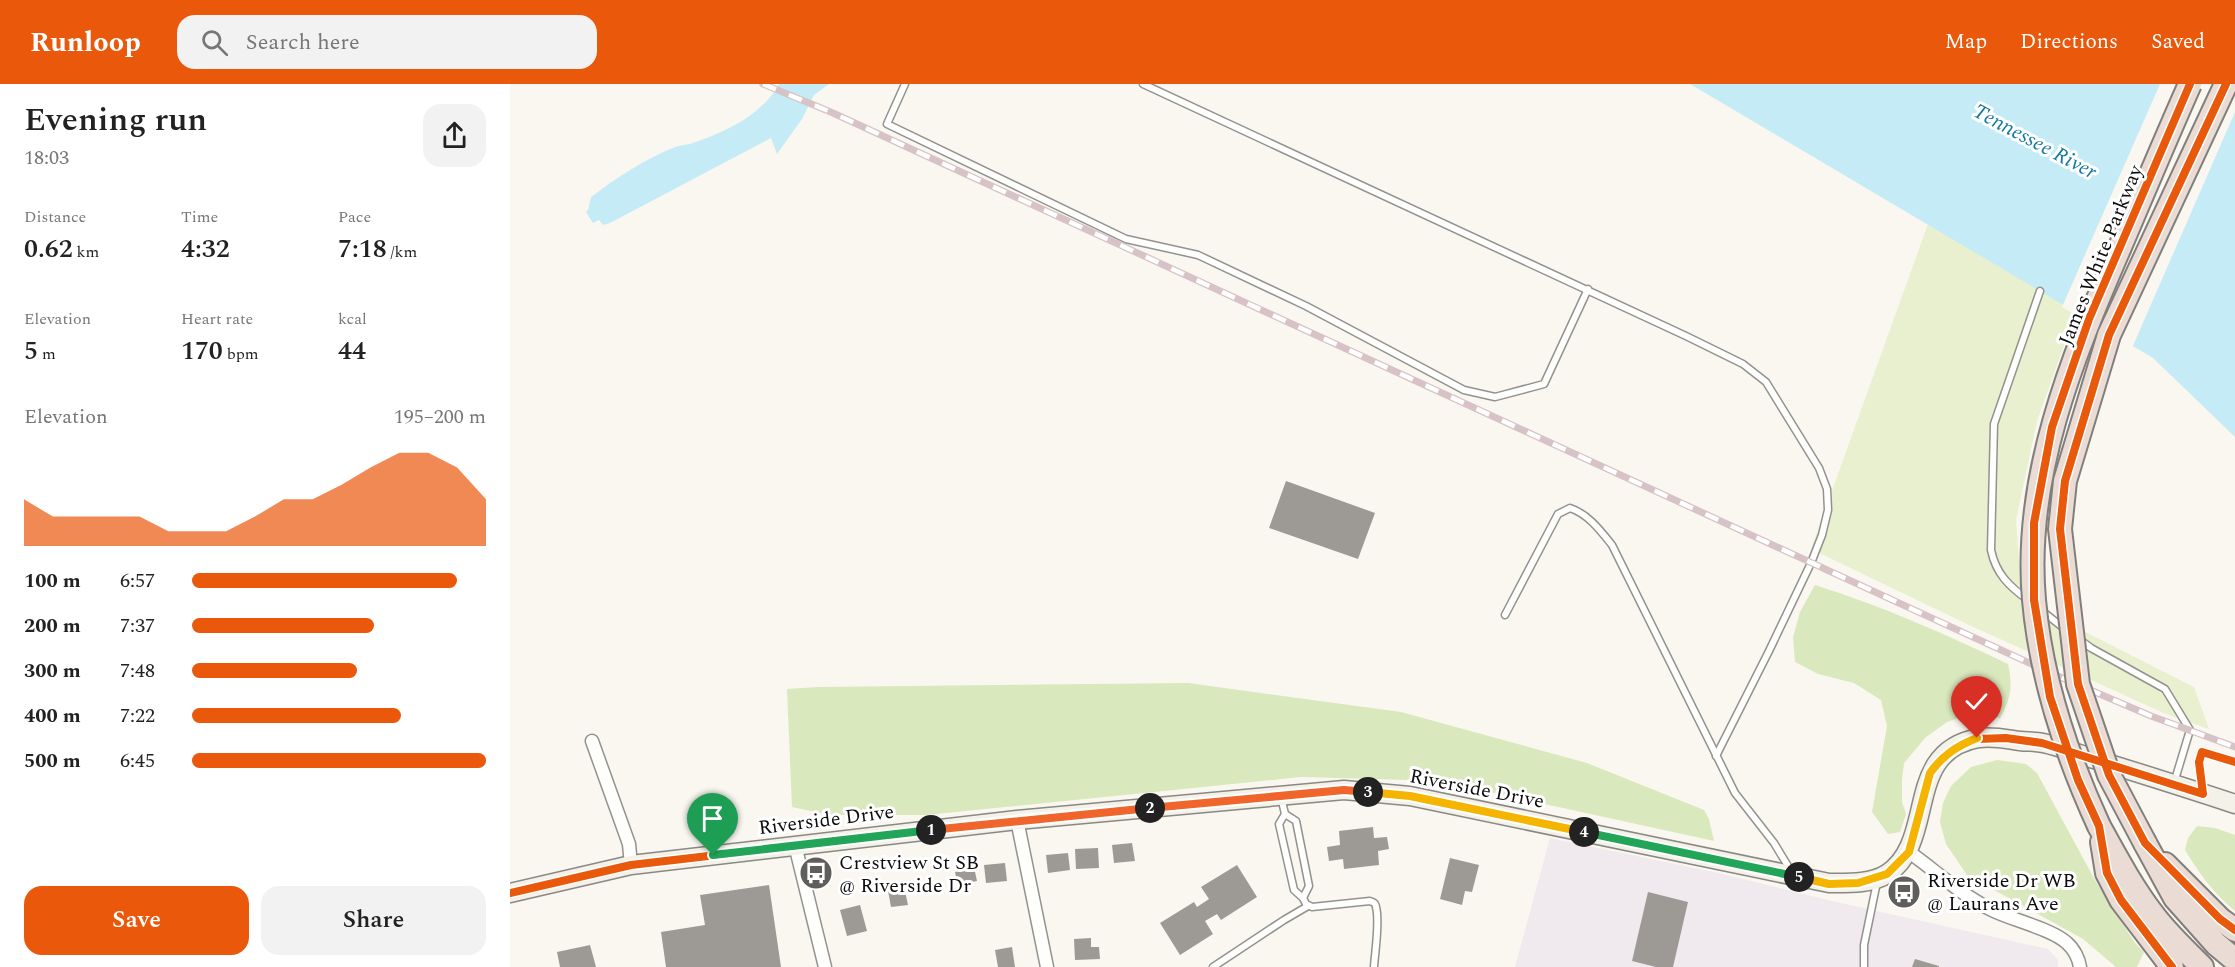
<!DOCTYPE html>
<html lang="en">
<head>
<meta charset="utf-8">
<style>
	body { margin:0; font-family:Spectral,serif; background:#f2f2f2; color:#222; height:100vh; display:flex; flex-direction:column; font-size:22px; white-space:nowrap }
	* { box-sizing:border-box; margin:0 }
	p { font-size:20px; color:#767676 }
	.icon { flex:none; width:33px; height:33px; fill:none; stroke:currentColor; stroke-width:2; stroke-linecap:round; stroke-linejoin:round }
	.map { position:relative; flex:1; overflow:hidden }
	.side { display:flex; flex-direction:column; background:#fff; width:510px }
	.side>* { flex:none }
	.pin { position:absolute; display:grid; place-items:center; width:51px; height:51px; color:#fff; margin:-62px -26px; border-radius:50% 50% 50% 0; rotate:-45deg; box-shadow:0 0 6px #0007 }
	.pin .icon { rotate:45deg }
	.km { position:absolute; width:30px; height:30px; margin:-15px; border-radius:50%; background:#222; color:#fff; font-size:16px; line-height:30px; text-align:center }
	.round { display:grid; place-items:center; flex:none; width:63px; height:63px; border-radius:18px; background:#f2f2f2 }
	.head { display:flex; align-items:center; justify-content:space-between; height:102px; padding:0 24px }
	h1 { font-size:33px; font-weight:600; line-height:45px }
	.metrics { display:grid; grid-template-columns:repeat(3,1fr); gap:9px; height:102px; padding:6px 24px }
	.metrics div { display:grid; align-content:center }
	.metrics b { font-size:26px; font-weight:600 }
	.metrics small { font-size:16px; font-weight:400 }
	.metrics p { font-size:16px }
	.chart { height:168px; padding:12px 24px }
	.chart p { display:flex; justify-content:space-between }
	.chart svg { width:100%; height:108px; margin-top:6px; fill:#ea580c; opacity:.7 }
	.action { display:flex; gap:12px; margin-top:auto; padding:12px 24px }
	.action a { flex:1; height:69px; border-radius:18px; background:#ea580c; color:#fff; font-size:24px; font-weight:600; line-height:69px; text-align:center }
	.action a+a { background:#f2f2f2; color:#222 }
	ul { padding:0 24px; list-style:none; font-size:20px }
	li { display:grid; grid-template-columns:96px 72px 1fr; align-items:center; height:45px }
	li i { height:15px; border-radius:8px; background:#ea580c }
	header { display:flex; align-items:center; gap:36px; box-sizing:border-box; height:84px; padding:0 30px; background:#ea580c; color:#fff }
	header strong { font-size:28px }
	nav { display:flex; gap:33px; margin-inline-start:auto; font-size:21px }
	.search { width:420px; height:54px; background:#f2f2f2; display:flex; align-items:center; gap:15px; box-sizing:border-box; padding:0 21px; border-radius:18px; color:#767676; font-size:22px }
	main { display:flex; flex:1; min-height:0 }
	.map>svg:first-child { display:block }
</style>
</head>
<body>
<header>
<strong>Runloop</strong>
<div class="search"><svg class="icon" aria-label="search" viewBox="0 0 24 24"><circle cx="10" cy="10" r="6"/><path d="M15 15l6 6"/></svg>Search here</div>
<nav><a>Map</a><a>Directions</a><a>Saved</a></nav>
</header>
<main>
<section class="side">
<div class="head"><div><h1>Evening run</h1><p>18:03</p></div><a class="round"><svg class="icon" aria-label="share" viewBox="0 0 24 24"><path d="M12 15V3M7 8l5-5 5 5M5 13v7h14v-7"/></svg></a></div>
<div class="metrics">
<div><p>Distance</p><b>0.62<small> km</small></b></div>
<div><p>Time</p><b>4:32</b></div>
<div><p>Pace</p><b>7:18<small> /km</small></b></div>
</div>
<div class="metrics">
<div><p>Elevation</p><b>5<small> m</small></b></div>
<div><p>Heart rate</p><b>170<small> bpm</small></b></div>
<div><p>kcal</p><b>44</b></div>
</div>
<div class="chart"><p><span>Elevation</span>195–200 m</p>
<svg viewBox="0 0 160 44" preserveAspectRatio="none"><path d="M0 44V25L10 32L20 32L30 32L40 32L50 38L60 38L70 38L80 32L90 25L100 25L110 19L120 12L130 6L140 6L150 12L160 25V44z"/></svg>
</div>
<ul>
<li><b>100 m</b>6:57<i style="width:90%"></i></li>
<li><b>200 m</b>7:37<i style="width:62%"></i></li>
<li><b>300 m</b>7:48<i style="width:56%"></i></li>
<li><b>400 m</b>7:22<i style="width:71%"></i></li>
<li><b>500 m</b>6:45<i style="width:100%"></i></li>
</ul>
<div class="action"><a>Save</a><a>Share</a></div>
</section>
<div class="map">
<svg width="1725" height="883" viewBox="0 0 1725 883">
	<rect width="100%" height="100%" fill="#faf7f0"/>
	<path fill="#f0eaee" d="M 1040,754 L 1204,788 L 1335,820 L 1538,865 L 1548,876 L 1548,883 L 1005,883 Z"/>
	<path fill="#e8f0cf" d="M 1418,140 L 1566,228 L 1527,337 L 1506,436 L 1512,516 L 1684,603 L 1699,645 L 1656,630 L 1459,541 L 1301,465 Z"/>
	<g fill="#dae8bd">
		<path d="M 1305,501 C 1372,522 1435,550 1498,580 C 1503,602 1501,615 1490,634 L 1465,631 L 1451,633 L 1437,638 L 1416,653 L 1394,679 L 1392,696 L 1392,718 L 1396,730 L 1390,748 L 1378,750 L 1362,728 L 1377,642 L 1371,616 L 1344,599 L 1308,590 L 1285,578 L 1283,553 L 1290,528 Z"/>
		<path d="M 678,599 L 891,628 L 1077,679 L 1194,726 L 1199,735 L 1204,757 L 975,707 L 898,696 L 791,693 L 416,731 L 319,731 L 282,723 L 277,605 L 308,603 Z"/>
		<path d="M 1487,676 L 1516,680 L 1527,689 L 1586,798 L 1625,859 L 1634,868 L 1627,883 L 1606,883 L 1573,855 L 1457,791 L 1436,760 L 1430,738 L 1433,719 L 1441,702 L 1461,683 Z"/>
		<path d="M 1687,742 L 1705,744 L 1725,751 L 1725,827 C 1704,810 1689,789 1675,766 L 1678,754 Z"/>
	</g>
	<g fill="#c5ecf6">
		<path d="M 269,0 L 319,0 L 304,11 L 292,35 L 267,70 L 261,54 L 100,139 L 93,141 L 89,136 L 83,139 L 76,128 L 78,126 L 81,113 C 106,94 135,75 165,63 C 171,61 177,61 183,59 C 217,47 251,32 269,0 Z"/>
		<path d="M 1180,0 L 1725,0 L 1725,353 L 1643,274 Z"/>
	</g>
	<path fill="#faf7f0" d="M 1650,0 L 1725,0 L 1725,28 L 1622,264 L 1552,223 Z"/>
	<g fill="#9d9a96">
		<path d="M 776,397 L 865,429 L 848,475 L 759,444 Z"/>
		<path d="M 863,743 L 864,754 L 877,753 L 879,765 L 868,767 L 869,781 L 834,785 L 833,775 L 819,777 L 817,763 L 830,761 L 829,747 Z"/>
		<path d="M 622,759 L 625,777 L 604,779 L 602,761 Z"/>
		<path d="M 588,764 L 589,784 L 566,785 L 565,765 Z"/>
		<path d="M 558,769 L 560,786 L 538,789 L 536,771 Z"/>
		<path d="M 940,774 L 969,781 L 962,808 L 955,807 L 952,821 L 930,815 Z"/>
		<path d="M 495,779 L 497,797 L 476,799 L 474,781 Z"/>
		<path d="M 727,781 L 747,813 L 711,836 L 707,830 L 695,837 L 703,850 L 670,871 L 650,839 L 684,818 L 687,823 L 699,815 L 691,803 Z"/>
		<path d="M 464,783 L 467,797 L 448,801 L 445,788 Z"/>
		<path d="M 393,798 L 398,821 L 381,823 L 377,801 Z"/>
		<path d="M 259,801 L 271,883 L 156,883 L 151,848 L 195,841 L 190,811 Z"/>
		<path d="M 1138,808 L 1178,818 L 1163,883 L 1146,883 L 1122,877 Z"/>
		<path d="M 350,821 L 357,847 L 337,852 L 330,826 Z"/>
		<path d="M 581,854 L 581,863 L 589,863 L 590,875 L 565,876 L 564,855 Z"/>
		<path d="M 80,861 L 86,883 L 50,883 L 47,868 Z"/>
		<path d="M 502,863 L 505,883 L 488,883 L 485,866 Z"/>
		<path d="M 1405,875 L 1429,882 L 1429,883 L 1402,883 Z"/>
	</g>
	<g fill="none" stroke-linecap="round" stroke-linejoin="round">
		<g stroke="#93928f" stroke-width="9">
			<g id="lane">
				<path d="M 395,0 L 377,40 L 616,155 L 688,171 L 796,222 L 954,306 L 985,313 L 1034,300 L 1078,205"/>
				<path d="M 633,0 L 1176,252 L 1233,280 L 1256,298 L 1309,384 L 1317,405 L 1318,426 L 1312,451 L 1301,479 L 1259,567 L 1206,672"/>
				<path d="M 1518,516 C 1499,502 1486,490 1481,466 L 1484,340 L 1530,207"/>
				<path d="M 1531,526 L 1556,546"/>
				<path d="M 995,531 L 1048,430 L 1060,424 C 1078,430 1090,446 1102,461 L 1225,709 L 1264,759 L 1281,787"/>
				<path d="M 1569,555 L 1581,564 L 1655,605 L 1680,646 L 1664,699"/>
				<path d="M 771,713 L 775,730 L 769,740 L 784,806 L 793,814 L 796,820 L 802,823 L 860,817 C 864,819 865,818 866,823 C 870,838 865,867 864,883"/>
				<path d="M 775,730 L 786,737 L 799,802 L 793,814"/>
				<path d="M 703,883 L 774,836 L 798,822"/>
				<path d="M 1354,883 L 1354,861 L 1367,798"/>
			</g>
		</g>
		<g stroke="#93928f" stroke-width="15">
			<g id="street">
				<path d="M 82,657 L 119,760 L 121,781"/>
				<path d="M 507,736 L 537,883"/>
				<path d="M 285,761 L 315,883"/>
				<path d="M 1399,768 C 1426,787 1451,811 1482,826 C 1502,836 1542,845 1557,859 C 1564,865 1569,875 1570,883"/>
			</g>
		</g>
		<g stroke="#8a8885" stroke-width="21">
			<path id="secondary" d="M 0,809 L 121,781 L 507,736 L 834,706 L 900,712 L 1319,799 C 1338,799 1361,800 1377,790 C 1428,756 1392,667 1469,654 C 1483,652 1496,655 1510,657 C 1518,658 1525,657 1533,659 C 1552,663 1571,671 1590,677 C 1635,691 1680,705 1725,720"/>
		</g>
		<g stroke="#807f7c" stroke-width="26">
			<g id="highway">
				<path d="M 1589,742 C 1606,773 1623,805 1645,833 C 1659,851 1676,867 1692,883"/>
				<path d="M 1592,758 L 1597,789 L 1611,816 L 1662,883"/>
				<path d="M 1635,759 L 1665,814 L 1706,860 L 1725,876"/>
				<path d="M 1655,780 L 1710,835 L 1725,846"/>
			</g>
		</g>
		<use href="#lane" stroke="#fefefd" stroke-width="6"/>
		<use href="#street" stroke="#fefefd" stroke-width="12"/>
		<use href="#secondary" stroke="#f4f1e8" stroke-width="18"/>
		<use href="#highway" stroke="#eadbd4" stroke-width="22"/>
		<g stroke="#d7c3c6" stroke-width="7">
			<path id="rail" d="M 253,0 L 323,29 L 1550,593 L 1641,632 L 1725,663"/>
		</g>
		<use href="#rail" stroke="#fff" stroke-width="4.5" stroke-dasharray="14" stroke-linecap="butt"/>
		<g stroke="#807f7c" stroke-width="26" stroke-linecap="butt">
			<g id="highway-bridge">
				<path d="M 1589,742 C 1556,670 1531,595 1524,516 C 1513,393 1562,274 1610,163 C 1633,109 1656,54 1680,0"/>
				<path d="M 1635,759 L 1599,691 L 1568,600 L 1550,445 L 1555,397 L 1599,251 L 1716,0"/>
			</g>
		</g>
		<use href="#highway-bridge" stroke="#eadbd4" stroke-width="22"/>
		<g stroke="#fff" stroke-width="11">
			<g id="cycleway">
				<path d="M 1716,0 L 1599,251 L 1555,397 L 1550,445 L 1568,600 L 1599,691 L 1635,759 L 1710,835 L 1725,846"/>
				<path d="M 0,809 L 121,781 L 507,736 L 834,706 L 900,712 L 1319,799 C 1328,799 1338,800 1347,799 C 1410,791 1404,736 1420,689 L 1436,671 L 1454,659 L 1467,655 L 1496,654 L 1532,659 L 1693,710 L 1689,678 L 1692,668 L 1725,678"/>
				<path d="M 1662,883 L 1611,816 L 1597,789 L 1589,742 L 1568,696 L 1540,613 L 1524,516 L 1524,439 L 1542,343 L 1579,235 L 1680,0"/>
			</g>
		</g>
		<use href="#cycleway" stroke="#e8590c" stroke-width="8"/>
	</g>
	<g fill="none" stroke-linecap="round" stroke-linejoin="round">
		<g stroke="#fff" stroke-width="12">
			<path id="split-1" d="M 203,771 L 421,746"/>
		</g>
		<g stroke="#fff" stroke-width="12">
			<path id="split-2" d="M 421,746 L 640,724"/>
		</g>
		<g stroke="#fff" stroke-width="12">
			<path id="split-3" d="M 640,724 L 834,706 L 858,708"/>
		</g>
		<g stroke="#fff" stroke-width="12">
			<path id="split-4" d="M 858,708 L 900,712 L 1074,748"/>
		</g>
		<g stroke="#fff" stroke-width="12">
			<path id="split-5" d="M 1074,748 L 1289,793"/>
		</g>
		<g stroke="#fff" stroke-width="12">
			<path id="split-6" d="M 1289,793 L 1319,800 L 1348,799 L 1377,790 L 1399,768 L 1420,689 C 1433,671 1447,662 1467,654"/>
		</g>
		<use href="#split-1" stroke="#22a559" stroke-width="8"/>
		<use href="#split-2" stroke="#f0652b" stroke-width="8"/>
		<use href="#split-3" stroke="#f0652b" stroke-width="8"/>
		<use href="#split-4" stroke="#f5b400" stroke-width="8"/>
		<use href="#split-5" stroke="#22a559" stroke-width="8"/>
		<use href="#split-6" stroke="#f5b400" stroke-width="8"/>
	</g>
	<defs>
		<g id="bus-disc" transform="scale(1.725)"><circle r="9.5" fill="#5f5e5c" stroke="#fff"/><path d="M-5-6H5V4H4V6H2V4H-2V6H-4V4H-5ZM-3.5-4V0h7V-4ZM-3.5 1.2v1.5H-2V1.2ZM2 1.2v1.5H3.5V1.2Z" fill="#fff"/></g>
	</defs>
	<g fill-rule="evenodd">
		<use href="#bus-disc" x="306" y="789"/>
		<use href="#bus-disc" x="1394" y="808"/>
	</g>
	<g text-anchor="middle" stroke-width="6" stroke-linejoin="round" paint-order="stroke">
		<g font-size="20" fill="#0c0c0c" stroke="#fff">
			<text transform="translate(1590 171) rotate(-68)" y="7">James White Parkway</text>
			<text transform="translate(967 704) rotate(11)" y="7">Riverside Drive</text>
			<text transform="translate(316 735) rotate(-7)" y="7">Riverside Drive</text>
		</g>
		<g font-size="20" fill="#0c0c0c" stroke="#fff" text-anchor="start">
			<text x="329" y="785">Crestview St SB<tspan x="329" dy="23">@ Riverside Dr</tspan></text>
			<text x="1417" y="803">Riverside Dr WB<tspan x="1417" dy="23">@ Laurans Ave</tspan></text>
		</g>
		<g font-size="21" font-style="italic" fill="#1179a2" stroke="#fff">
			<text transform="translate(1525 57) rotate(28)" y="7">Tennessee River</text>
		</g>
	</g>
</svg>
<div class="pin" style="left:203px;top:771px;background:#1e9e55"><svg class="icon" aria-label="arrive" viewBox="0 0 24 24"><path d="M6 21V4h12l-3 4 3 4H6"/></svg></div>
<div class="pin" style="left:1467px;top:654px;background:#d93025"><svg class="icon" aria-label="check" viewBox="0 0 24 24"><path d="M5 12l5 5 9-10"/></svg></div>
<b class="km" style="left:421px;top:746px">1</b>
<b class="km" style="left:640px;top:724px">2</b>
<b class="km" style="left:858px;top:708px">3</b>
<b class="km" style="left:1074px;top:748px">4</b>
<b class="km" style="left:1289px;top:793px">5</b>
</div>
</main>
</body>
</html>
